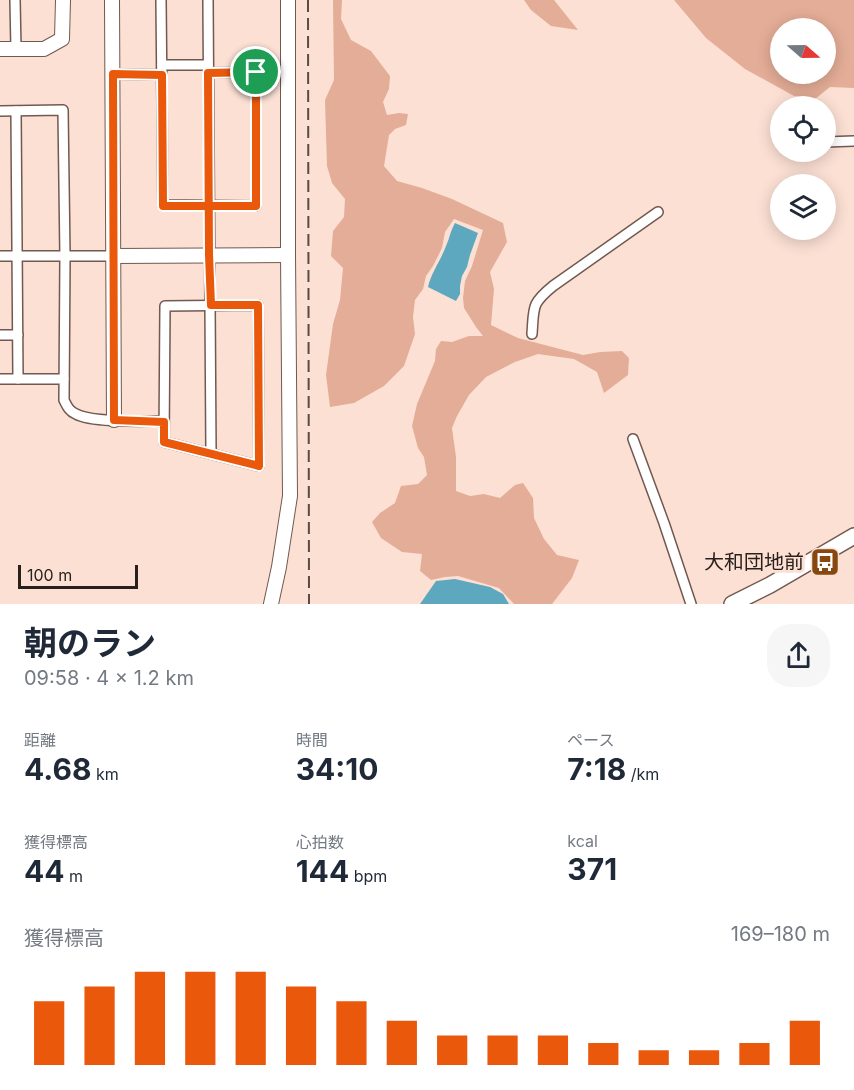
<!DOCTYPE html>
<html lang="ja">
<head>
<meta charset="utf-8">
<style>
	body { margin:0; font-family:Inter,"Noto Sans JP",sans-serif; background:#f6f6f7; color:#1f2937; height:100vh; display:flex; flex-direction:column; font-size:22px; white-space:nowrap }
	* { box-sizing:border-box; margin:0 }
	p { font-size:20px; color:#747a83 }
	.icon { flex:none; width:33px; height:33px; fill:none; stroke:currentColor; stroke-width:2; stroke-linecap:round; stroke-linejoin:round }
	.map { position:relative; height:604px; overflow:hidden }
	.panel { display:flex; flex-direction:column; background:#fff; flex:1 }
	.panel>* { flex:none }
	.needle { width:39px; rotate:110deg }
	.buttons { position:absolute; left:770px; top:18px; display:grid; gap:12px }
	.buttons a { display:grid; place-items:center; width:66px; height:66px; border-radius:50%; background:#fff; box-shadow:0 3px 15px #0003; font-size:30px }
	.scale { position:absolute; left:18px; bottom:15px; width:120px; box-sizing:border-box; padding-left:6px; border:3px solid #291f1b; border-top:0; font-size:16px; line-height:21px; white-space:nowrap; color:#291f1b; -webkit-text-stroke:4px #fce0d4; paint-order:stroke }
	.pin { position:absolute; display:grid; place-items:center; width:51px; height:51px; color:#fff; margin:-26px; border:3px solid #fff; border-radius:50%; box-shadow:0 2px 6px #0007 }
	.round { display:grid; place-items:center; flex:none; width:63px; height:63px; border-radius:24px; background:#f6f6f7 }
	.summary { display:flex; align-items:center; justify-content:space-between; height:102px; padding:0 24px }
	h1 { font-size:33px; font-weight:700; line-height:45px }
	.stats { display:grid; grid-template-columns:repeat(3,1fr); gap:9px; height:102px; padding:6px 24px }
	.stats div { display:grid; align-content:center }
	.stats b { font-size:30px; font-weight:700 }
	.stats small { font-size:16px; font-weight:400 }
	.stats p { font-size:16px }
	.chart { height:168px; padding:12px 24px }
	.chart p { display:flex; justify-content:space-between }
	.chart svg { width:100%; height:108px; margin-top:6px; stroke:#ea580c; stroke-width:6 }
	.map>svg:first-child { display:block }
</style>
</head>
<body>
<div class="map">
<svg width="854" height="604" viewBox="0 0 854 604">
	<rect width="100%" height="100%" fill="#fce0d4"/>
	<g fill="#e4ad97" fill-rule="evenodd">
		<path d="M 333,0 L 342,0 L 341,19 L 351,40 L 371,51 L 390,76 L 389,89 L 383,102 L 387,115 L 399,113 L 408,114 L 406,125 L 395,129 L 389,135 L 384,166 L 397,181 L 422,188 L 452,199 L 503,223 L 507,242 L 490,272 L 494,289 L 491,325 L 518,338 L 583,355 L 600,352 L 622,351 L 629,358 L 628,375 L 604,393 L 597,372 L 574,359 L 538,354 L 515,362 L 486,377 L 469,395 L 457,416 L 452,428 L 456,457 L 456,491 L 470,496 L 484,494 L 500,498 L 515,485 L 523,483 L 533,498 L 534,518 L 544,539 L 557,555 L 579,560 L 572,578 L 552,604 L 514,604 L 499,588 L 458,576 L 445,577 L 431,580 L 420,571 L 422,554 L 402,552 L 381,538 L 372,522 L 380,513 L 395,503 L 401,486 L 418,484 L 427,475 L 424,457 L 418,448 L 412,426 L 417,404 L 435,361 L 436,349 L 441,341 L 452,342 L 469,336 L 483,336 L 476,327 L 464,308 L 463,298 L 465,281 L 472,266 L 483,230 L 454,219 L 445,232 L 442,248 L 433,266 L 426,276 L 423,289 L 415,300 L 413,317 L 415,334 L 404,366 L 384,386 L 354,403 L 330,407 L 326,375 L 333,324 L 340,300 L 343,268 L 331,256 L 333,231 L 344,217 L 345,199 L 332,183 L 327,166 L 325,100 L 334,80 Z"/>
		<path d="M 524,0 L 554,0 L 578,30 L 551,26 L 531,10 Z"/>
		<path d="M 674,0 L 854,0 L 854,88 L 830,87 L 815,99 L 794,96 L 745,69 L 706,38 ZM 825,28 L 825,74 L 780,74 L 780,28 Z"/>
	</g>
	<g fill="#5ea8bf">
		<path d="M 455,223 L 478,233 L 470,255 L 467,267 L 462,276 L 460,286 L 460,294 L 456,301 L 428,287 C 431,273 441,260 446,246 C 450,237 450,232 455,223 Z"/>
		<path d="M 455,579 L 490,587 L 503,594 L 509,604 L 420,604 L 436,581 Z"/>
	</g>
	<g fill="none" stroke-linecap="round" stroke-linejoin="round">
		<g stroke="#715950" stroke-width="12">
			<g id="street">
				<path d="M 15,0 L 16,49"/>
				<path d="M 161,0 L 163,205 L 256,206 L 256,72 L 209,73"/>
				<path d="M 208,0 C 208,151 211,302 211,453"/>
				<path d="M 162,65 L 208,65"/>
				<path d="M 113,74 L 162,75"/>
				<path d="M 0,111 L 63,110 L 65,256 L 64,400 C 67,406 69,411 76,414 C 92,423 144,421 164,421"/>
				<path d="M 16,111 L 18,379"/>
				<path d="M 825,142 L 854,141"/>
				<path d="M 0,256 L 113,256"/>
				<path d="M 258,305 L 259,466 L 164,442 L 165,306 Z"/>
				<path d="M 532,334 C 534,307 531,304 553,286 L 658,212"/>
				<path d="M 0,335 L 18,335"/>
				<path d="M 0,379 L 64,379"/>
				<path d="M 633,439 L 664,523 L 691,604"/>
			</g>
		</g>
		<g stroke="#715950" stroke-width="16">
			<g id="secondary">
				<path d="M 112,0 L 114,420"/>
				<path d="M 0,49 L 44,49 L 62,39 L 63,0"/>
				<path d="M 113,256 L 288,255"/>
				<path d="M 271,604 L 279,567 L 290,496 L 288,255 L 288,0"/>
			</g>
		</g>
		<g stroke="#715950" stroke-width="18">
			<path id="primary" d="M 732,604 L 770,585 L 854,536"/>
		</g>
		<use href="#street" stroke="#fff" stroke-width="9"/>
		<use href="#secondary" stroke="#fff" stroke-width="14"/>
		<use href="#primary" stroke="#fff" stroke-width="15"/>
		<path stroke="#594b45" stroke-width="2" stroke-dasharray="12 6" stroke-linecap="butt" d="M 308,0 L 309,604"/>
	</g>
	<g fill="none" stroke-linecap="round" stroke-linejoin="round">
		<g stroke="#fff" stroke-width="12">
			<path id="route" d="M 256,72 L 256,206 L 163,206 L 162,75 L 113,74 L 114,420 L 164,422 L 164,442 L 259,466 L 258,305 L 211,305 L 209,255 L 208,73 L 256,72"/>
		</g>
		<use href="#route" stroke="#ea580c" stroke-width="8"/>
	</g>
	<defs>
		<g id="bus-square" transform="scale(1.5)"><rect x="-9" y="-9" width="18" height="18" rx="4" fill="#87470f" stroke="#fce0d4"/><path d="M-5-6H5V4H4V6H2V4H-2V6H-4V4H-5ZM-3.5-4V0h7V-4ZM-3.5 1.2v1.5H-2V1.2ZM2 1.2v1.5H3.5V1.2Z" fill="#fff"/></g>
	</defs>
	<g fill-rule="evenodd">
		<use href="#bus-square" x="825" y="562"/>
	</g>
	<g text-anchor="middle" stroke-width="6" stroke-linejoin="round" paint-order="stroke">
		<g font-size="20" fill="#291f1b" stroke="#fce0d4" text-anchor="end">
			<text x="804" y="569">大和団地前</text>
		</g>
	</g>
</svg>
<div class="buttons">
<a><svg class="needle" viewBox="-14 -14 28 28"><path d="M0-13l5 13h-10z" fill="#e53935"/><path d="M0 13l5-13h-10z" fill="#747a83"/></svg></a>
<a><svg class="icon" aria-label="locate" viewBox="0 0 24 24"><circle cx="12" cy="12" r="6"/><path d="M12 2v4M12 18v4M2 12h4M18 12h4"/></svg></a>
<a><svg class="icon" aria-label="layers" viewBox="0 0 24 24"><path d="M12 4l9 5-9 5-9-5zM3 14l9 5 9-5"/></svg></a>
</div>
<div class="scale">100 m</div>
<div class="pin" style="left:256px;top:72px;background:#1e9e55"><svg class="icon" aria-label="arrive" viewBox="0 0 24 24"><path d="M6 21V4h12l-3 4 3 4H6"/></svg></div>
</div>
<section class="panel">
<div class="summary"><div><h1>朝のラン</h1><p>09:58 · 4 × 1.2 km</p></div><a class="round"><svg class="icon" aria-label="share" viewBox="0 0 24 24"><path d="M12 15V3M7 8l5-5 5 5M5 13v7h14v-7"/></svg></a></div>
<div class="stats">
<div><p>距離</p><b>4.68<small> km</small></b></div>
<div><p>時間</p><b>34:10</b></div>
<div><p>ペース</p><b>7:18<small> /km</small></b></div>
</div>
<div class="stats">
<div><p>獲得標高</p><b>44<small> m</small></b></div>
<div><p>心拍数</p><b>144<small> bpm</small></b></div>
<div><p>kcal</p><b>371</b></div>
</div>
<div class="chart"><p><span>獲得標高</span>169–180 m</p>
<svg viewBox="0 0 160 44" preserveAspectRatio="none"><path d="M5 44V18M15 44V12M25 44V6M35 44V6M45 44V6M55 44V12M65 44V18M75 44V26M85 44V32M95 44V32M105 44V32M115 44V35M125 44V38M135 44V38M145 44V35M155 44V26"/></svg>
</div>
</section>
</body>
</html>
